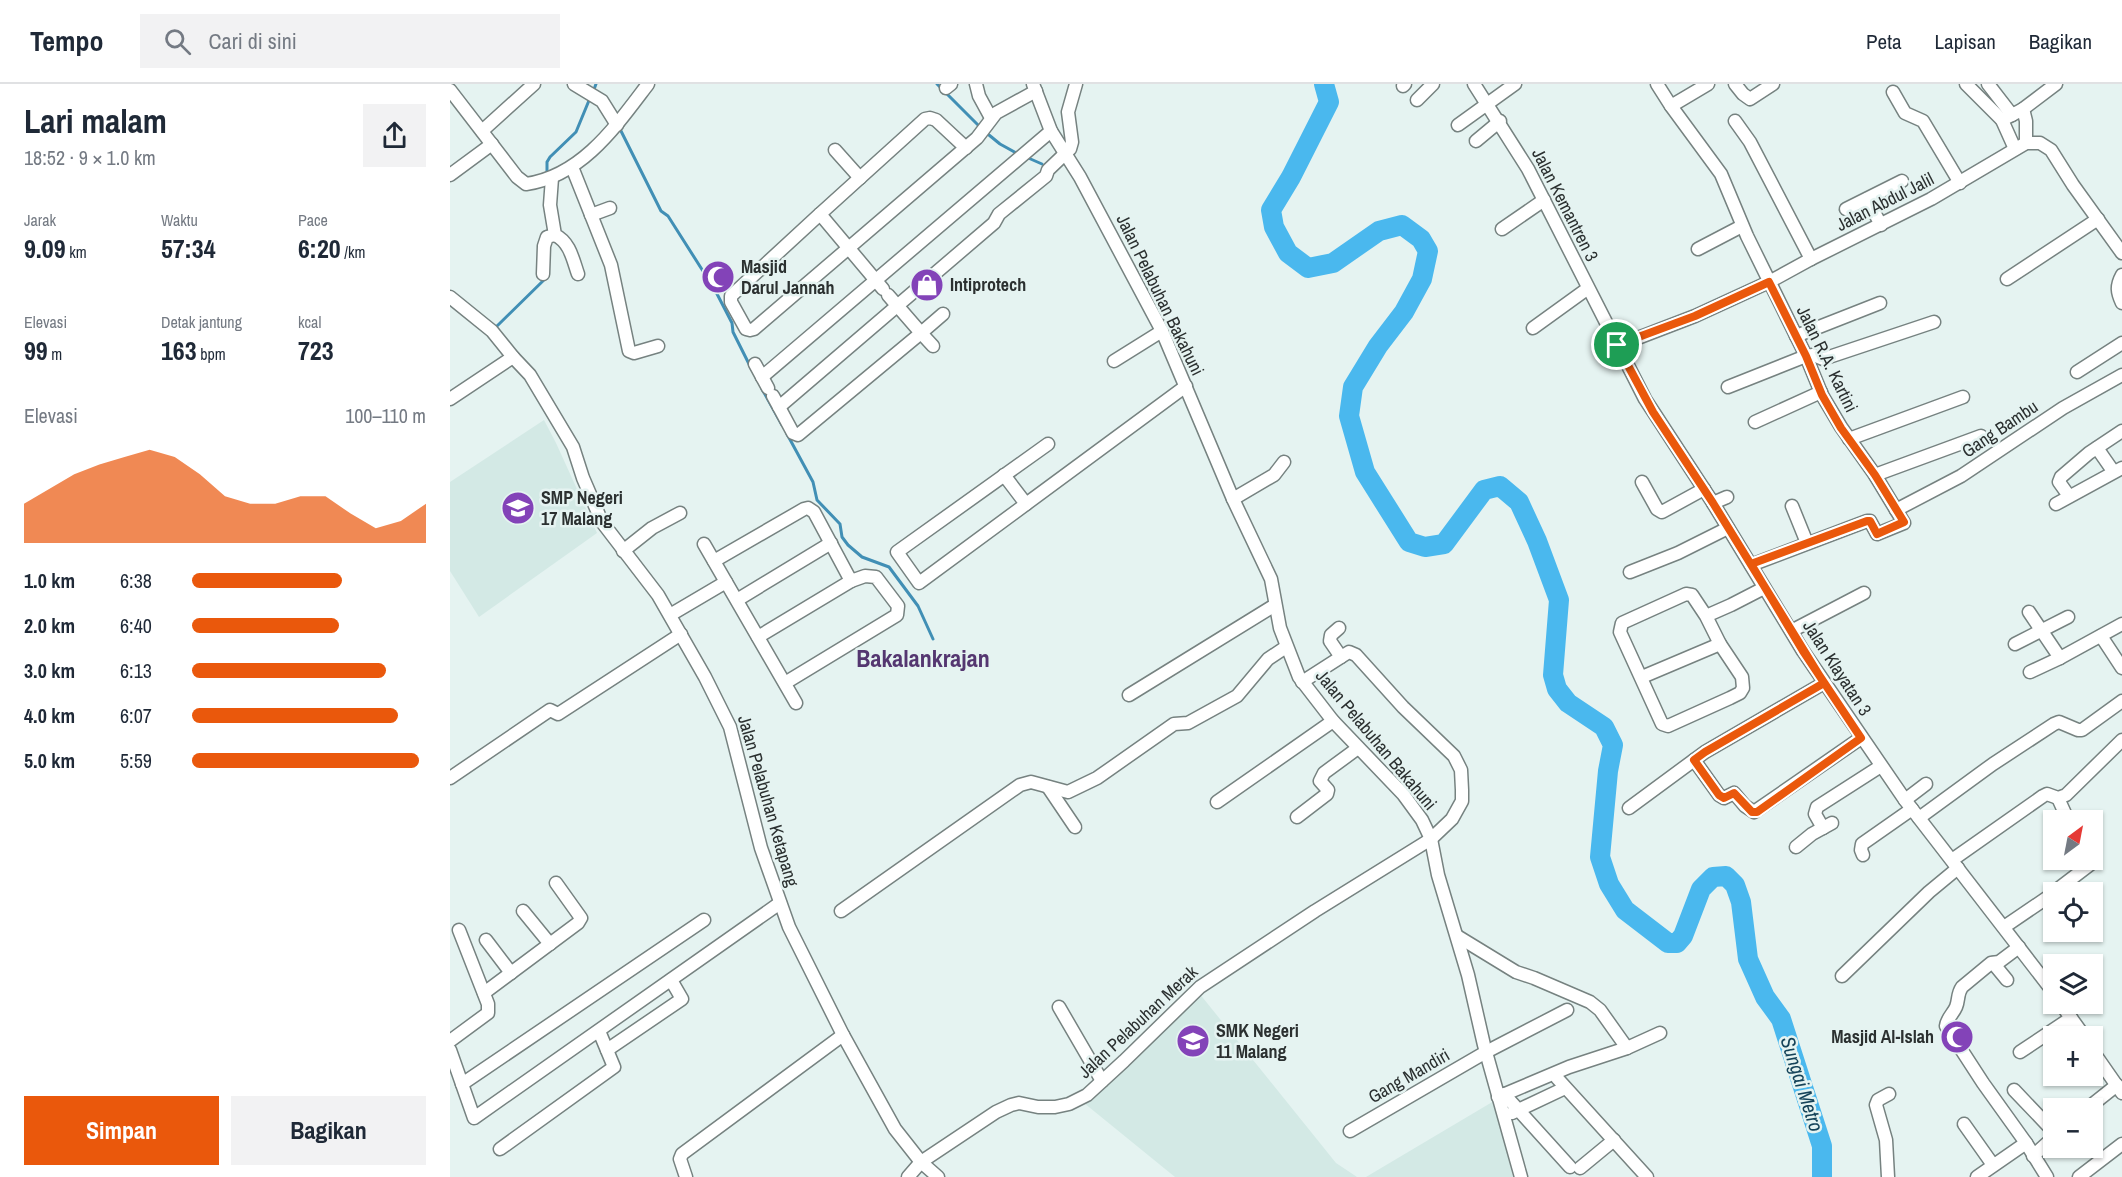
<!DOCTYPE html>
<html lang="id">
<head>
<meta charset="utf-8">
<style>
	body { margin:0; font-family:"Archivo Narrow",sans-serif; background:#f2f2f3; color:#1f2937; height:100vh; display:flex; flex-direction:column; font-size:22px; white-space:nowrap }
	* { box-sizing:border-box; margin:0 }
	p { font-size:20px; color:#747a83 }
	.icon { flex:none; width:33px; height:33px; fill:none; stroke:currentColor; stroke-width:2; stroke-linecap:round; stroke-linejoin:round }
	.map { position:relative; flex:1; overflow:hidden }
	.side { display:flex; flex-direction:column; background:#fff; width:450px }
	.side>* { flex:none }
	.needle { width:39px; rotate:32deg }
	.buttons { position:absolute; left:1593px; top:726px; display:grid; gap:12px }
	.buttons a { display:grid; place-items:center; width:60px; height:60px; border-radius:0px; background:#fff; box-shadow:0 2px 4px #0004; font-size:30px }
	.pin { position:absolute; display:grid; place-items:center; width:51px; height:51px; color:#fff; margin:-26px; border:3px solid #fff; border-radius:50%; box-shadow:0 2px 6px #0007 }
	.round { display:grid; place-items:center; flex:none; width:63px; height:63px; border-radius:0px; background:#f2f2f3 }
	.headline { display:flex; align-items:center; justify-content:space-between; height:102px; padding:0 24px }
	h1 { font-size:33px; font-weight:800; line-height:45px }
	.figures { display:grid; grid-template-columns:repeat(3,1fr); gap:9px; height:102px; padding:6px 24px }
	.figures div { display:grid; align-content:center }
	.figures b { font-size:26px; font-weight:800 }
	.figures small { font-size:16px; font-weight:400 }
	.figures p { font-size:16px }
	.chart { height:168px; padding:12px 24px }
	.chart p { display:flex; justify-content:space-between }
	.chart svg { width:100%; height:108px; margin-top:6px; fill:#ea580c; opacity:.7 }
	.cta { display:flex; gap:12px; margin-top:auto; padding:12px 24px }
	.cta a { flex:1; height:69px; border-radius:0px; background:#ea580c; color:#fff; font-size:24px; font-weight:800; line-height:69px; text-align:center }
	.cta a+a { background:#f2f2f3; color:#1f2937 }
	ul { padding:0 24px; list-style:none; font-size:20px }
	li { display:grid; grid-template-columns:96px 72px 1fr; align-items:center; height:45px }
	li i { height:15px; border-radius:8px; background:#ea580c }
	header { display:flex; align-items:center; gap:36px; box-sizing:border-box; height:84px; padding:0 30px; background:#fff; border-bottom:2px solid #e0e1e3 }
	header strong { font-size:28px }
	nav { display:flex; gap:33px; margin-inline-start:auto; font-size:21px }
	.search { width:420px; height:54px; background:#f2f2f3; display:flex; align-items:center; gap:15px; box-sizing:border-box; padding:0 21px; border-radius:0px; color:#747a83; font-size:22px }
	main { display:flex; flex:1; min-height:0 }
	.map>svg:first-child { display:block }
</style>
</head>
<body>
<header>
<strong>Tempo</strong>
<div class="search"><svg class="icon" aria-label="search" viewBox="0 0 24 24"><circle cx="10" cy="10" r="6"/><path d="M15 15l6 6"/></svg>Cari di sini</div>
<nav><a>Peta</a><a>Lapisan</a><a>Bagikan</a></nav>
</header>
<main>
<section class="side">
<div class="headline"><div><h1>Lari malam</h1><p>18:52 · 9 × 1.0 km</p></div><a class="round"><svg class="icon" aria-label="share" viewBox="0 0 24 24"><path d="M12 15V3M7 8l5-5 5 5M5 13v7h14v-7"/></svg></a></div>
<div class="figures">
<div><p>Jarak</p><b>9.09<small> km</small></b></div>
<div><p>Waktu</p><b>57:34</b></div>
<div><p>Pace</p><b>6:20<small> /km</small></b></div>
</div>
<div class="figures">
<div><p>Elevasi</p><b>99<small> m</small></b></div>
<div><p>Detak jantung</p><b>163<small> bpm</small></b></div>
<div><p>kcal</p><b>723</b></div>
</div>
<div class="chart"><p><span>Elevasi</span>100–110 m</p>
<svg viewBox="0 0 160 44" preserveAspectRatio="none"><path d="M0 44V28L10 22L20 16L30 12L40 9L50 6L60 9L70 16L80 25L90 28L100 28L110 25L120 25L130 32L140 38L150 35L160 28V44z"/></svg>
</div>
<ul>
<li><b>1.0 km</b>6:38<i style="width:64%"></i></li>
<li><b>2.0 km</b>6:40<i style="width:63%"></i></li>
<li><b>3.0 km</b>6:13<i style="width:83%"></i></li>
<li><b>4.0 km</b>6:07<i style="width:88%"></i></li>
<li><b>5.0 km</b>5:59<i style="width:97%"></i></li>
</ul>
<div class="cta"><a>Simpan</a><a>Bagikan</a></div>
</section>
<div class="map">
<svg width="1672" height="1093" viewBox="0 0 1672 1093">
	<rect width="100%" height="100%" fill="#e5f3f1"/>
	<g fill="#d3e9e5">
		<path d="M 94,336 L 106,359 L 147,449 L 29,533 L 0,487 L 0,398 Z"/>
		<path d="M 749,909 L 886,1079 L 907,1093 L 725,1093 L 634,1019 Z"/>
		<path d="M 1044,1017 L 1063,1093 L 916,1093 Z"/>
	</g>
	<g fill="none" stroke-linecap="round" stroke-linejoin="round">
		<g stroke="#418fb5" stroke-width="3">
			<path d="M 487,0 L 530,43"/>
			<path d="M 143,8 L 146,0"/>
			<path d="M 169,43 L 211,127 L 218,132 L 265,206 L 282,239 L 283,248 L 302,286"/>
			<path d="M 539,51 L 550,60 L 568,70"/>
			<path d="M 576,73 L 592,80"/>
			<path d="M 97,90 L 97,78 L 100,73 L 126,48 L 140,14"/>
			<path d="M 46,243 L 98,192"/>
			<path d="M 312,305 L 332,341"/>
			<path d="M 337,350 L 363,398 L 367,416 L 390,440 L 392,453 L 398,461 L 412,473 L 439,483 L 468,522 L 483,555"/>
		</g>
		<path stroke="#4ab8ee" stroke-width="20" d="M 874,0 L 879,18 L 841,93 L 821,126 L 824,143 L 838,169 L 858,184 L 883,179 L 929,147 L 952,141 L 971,155 L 978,167 L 972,195 L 954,228 L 928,262 L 903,303 L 899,332 L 915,388 L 959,458 L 975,463 L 994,460 L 1034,406 L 1050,402 L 1069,418 L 1087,457 L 1109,516 L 1103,591 L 1107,605 L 1118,619 L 1154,643 L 1163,661 L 1158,687 L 1150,773 L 1159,800 L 1175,826 L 1218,859 L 1227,859 L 1233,852 L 1251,805 L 1263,793 L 1276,792 L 1285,801 L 1291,818 L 1298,875 L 1315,913 L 1331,935 L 1372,1062 L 1372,1093"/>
		<g stroke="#768280" stroke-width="15">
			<g id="minor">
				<path d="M 124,0 L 152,17 L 167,41"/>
				<path d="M 526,0 L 529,12 L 541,34"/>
				<path d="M 583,0 L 601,47 L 630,93 L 712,247 L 783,415 L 821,495 L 830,544 L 849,593 L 883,637 L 953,710 L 972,736 L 981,755 L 988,791 L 1018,891 L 1034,961 L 1071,1093"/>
				<path d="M 1024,0 L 1078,85 L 1195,315 L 1263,419 L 1353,567 L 1455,716 L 1604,909"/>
				<path d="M 1207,0 L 1221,22 L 1271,90 L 1297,152 L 1356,272 L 1372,311 L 1391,343 L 1425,391 L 1454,439 L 1427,450 L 1420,437 L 1417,437 L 1301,481"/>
				<path d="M 1285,0 L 1293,10 L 1300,15 L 1323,0"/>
				<path d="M 1516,0 L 1552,36"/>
				<path d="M 1538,0 L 1562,31 L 1552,36 L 1565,65"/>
				<path d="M 953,2 L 955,0"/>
				<path d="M 496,4 L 501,0"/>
				<path d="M 0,6 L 67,93 L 76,100 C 132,92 166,42 198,0"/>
				<path d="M 1443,8 L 1455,29 L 1473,37 L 1510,99"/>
				<path d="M 967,16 L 983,0"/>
				<path d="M 1221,22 L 1258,0"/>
				<path d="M 1573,25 L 1606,0"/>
				<path d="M 1562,31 L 1573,25 L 1576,37 L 1576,59"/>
				<path d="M 1285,37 L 1300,58 L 1361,175"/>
				<path d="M 1008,41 L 1065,0"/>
				<path d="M 32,47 L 84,0"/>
				<path d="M 1026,57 L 1050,37"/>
				<path d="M 385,66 L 410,94"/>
				<path d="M 122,83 L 161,181 L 179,267 L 184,269 L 208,262"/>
				<path d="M 0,91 L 42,60"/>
				<path d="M 102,94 L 100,121 L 105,151 C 120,158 123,176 128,190"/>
				<path d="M 1417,115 L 1431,141"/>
				<path d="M 1396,125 L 1452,97"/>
				<path d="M 370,130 L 281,212 L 281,218 L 296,245 L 300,246 L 304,245 L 527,54 L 546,29 L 586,7"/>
				<path d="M 141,131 L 160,124"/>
				<path d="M 1052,145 L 1094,116"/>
				<path d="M 1248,165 L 1292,142"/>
				<path d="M 93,190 L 94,162 L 97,153 L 105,151"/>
				<path d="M 1672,191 C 1666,202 1667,208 1672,219"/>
				<path d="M 1557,195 L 1648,135"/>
				<path d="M 433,205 L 370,130 L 475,35 L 480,34 L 486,36 L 516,64"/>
				<path d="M 0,213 L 42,247 L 63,273 L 80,291 L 123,363 L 133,394 L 152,438 L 208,511 L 255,593 L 280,643 L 311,764 L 339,843 L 393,951 L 445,1045 L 471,1078 L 488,1093"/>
				<path d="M 1083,244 L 1137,205"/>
				<path d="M 1346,252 L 1430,219"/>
				<path d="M 483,262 L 471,249 L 493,230"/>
				<path d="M 1167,262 L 1245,232 L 1319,198 L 1361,175 L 1481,115 L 1576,59 L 1590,59 L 1601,66 L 1623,101 L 1672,169"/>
				<path d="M 664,277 L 712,247"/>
				<path d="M 305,280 L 318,304"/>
				<path d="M 1627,288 L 1672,259"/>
				<path d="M 312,293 L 601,47"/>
				<path d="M 1278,303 L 1356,272 L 1363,271 L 1373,275 L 1484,238"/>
				<path d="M 323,312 L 329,323 L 544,139 L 549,130 L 596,92 L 598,86 L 620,65 L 622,58 L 618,28 L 626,0"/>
				<path d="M 0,315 L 63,273"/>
				<path d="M 329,323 L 343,349 L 348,351 L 471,249 L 438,211"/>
				<path d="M 1305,338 L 1371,308"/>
				<path d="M 1399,355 L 1513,313"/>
				<path d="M 598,360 L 447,468 L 469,499 L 736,302"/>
				<path d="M 1647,364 L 1663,387"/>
				<path d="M 554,391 L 576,420"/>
				<path d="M 1425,391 L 1531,352"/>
				<path d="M 1192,398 L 1207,425 L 1212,428 L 1254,405"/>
				<path d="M 1619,412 L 1609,398 L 1611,393 L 1639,369 L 1672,347"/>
				<path d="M 783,415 L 824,391 L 834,378"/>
				<path d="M 1263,419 L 1277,413"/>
				<path d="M 1606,420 L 1672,384"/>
				<path d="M 1342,422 L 1357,459"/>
				<path d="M 1446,426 L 1511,392 L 1613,324 L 1672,291"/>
				<path d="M 254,460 L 346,619"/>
				<path d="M 173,467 L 202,444 L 230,429"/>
				<path d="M 264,477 L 354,425 L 358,424 L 364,428 L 401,497 L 415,492 L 426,493 L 448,522 L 447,531 L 335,599"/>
				<path d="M 1180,488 L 1228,469 L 1278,444"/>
				<path d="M 287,516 L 381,459"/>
				<path d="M 1579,528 L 1610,574"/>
				<path d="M 220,531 L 276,498"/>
				<path d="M 1256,532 L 1270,560 L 1292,593 L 1293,604 L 1290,609 L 1280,614 L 1218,642 L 1212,640 L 1170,548 L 1172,539 L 1236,510 L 1242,511 L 1256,532 L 1281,521 L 1314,504"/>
				<path d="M 1347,544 L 1414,509"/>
				<path d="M 1651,552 L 1672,584"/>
				<path d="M 308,553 L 401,497"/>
				<path d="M 1565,560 L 1618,533"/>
				<path d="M 1580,588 L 1610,574 L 1672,540"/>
				<path d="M 1192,593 L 1270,560"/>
				<path d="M 852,598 L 891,573 L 880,557 L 881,551 L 889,544"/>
				<path d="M 679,611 L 825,521"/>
				<path d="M 1244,676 L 1269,711 L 1274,714 L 1284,709 L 1295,722 L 1304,728 L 1411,654"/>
				<path d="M 0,694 L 100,626 L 108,630 L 231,550"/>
				<path d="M 598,703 L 625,743"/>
				<path d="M 1608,714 L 1618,736"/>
				<path d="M 1455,716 L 1476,700"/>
				<path d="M 767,718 L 883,637"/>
				<path d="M 1179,724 L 1255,668 L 1374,599"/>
				<path d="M 847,733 L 877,710 L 878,706 L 870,697 L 874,689 L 908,664"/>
				<path d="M 1469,734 L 1543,680 L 1604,640 L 1609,638 L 1628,646 L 1632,646 L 1672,617"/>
				<path d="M 1373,744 L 1365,730 L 1367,723 L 1431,682"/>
				<path d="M 1346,763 L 1362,750 L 1382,739"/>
				<path d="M 1413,771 L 1411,766 L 1412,760 L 1462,725"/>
				<path d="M 1502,776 L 1593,712 L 1597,710 L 1608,714 L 1616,711 L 1672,656"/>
				<path d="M 1604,808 L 1642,779 L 1640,776"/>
				<path d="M 73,827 L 100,860"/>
				<path d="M 391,827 L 570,701 L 581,698 L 618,708 L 647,694 L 724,640 L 738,639 L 787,612 L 818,575 L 836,563"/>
				<path d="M 1554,843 L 1604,809"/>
				<path d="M 1007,852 L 1066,888 L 1084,894 L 1140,918 L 1150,926 L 1177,964"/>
				<path d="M 36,856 L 61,889"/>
				<path d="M 1569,863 L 1549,878 L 1541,879 L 1512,903 C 1507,910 1509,916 1506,923 C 1503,930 1497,934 1496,942 L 1533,999 L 1576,1059 L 1597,1093"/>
				<path d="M 1543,879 L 1557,896"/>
				<path d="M 1392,892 L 1479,808 L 1508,784"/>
				<path d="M 34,909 L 128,839 L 131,834 L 106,799"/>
				<path d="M 1611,920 L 1634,952"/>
				<path d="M 609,923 L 652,997"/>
				<path d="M 0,957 L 38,929 L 38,920 L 9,846"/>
				<path d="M 0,966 L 24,1034 L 330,819"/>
				<path d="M 157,966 L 232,915 L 221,896"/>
				<path d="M 1642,966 L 1672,1009"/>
				<path d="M 1570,968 L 1621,934"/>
				<path d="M 1107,994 L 1197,1093"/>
				<path d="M 12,1000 L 254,836"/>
				<path d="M 1564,1006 L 1604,1048"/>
				<path d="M 1054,1010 L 1120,1083"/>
				<path d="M 1048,1013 L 1119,983 L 1177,964 L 1210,949"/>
				<path d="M 1638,1024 L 1667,1001"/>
				<path d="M 1062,1029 L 1115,1004"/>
				<path d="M 1514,1040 L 1543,1081"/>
				<path d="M 900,1047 L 1036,968 L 1117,926"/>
				<path d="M 50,1065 L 164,983 L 149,947"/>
				<path d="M 1583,1072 L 1604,1053"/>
				<path d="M 1130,1084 L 1164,1056"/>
				<path d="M 236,1093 L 230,1075 L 232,1070 L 393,951"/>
				<path d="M 458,1093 L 471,1078 L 546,1028 L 561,1021 L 569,1019 L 588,1023 L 605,1023 L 619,1020 L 637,1011 L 674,977 L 750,903 L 865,827 L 981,755 L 1002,735 L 1012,717 L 1012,706 L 1011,686 L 1004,672 L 953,623 L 906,571 L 899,568 L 891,573"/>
				<path d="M 1438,1093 L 1436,1056 L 1426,1021 L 1428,1016 L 1439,1010"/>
				<path d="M 1527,1093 L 1576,1059"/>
				<path d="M 1629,1093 L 1672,1060"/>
			</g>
		</g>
		<use href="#minor" stroke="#fff" stroke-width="12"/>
	</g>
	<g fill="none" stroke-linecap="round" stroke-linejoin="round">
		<g stroke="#fff" stroke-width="12">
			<path id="route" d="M 1167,261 L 1203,328 L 1263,419 L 1374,599 L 1255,668 L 1244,676 L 1269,711 L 1274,714 L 1284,709 L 1302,728 L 1307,728 L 1411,654 L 1353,567 L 1301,480 L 1417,437 L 1420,437 L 1427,450 L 1454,438 L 1425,391 L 1391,344 L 1372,311 L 1356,272 L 1319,198 L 1245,232 L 1167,261"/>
		</g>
		<use href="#route" stroke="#ea580c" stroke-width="8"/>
	</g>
	<defs>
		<g id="mosque-disc" transform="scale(1.725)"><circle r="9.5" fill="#8343b8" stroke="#e5f3f1"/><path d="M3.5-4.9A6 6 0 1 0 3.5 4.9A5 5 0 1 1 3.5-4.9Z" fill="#fff"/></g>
		<g id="shop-disc" transform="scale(1.725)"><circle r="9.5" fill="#8343b8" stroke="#e5f3f1"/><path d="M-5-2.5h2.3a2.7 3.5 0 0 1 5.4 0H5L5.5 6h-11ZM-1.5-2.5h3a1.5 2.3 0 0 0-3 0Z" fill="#fff"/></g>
		<g id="school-disc" transform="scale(1.725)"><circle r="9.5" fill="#8343b8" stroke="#e5f3f1"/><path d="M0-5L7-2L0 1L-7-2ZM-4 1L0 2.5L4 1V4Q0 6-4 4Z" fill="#fff"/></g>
	</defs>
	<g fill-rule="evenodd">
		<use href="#mosque-disc" x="268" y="193"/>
		<use href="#shop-disc" x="477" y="201"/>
		<use href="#school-disc" x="68" y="424"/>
		<use href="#mosque-disc" x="1507" y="953"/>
		<use href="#school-disc" x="743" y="957"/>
	</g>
	<g text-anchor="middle" stroke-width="5" stroke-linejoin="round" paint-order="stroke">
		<g font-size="18" fill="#2b3030" stroke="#e5f3f1">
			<text transform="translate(1435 118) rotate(-27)" y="6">Jalan Abdul Jalil</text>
			<text transform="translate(1115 121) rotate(63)" y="6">Jalan Kemantren 3</text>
			<text transform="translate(710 211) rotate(64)" y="6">Jalan Pelabuhan Bakahuni</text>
			<text transform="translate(1377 275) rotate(64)" y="6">Jalan R.A. Kartini</text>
			<text transform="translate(1550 345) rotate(-34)" y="6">Gang Bambu</text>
			<text transform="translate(1387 584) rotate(57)" y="6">Jalan Klayatan 3</text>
			<text transform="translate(926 656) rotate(50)" y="6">Jalan Pelabuhan Bakahuni</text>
			<text transform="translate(318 717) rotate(74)" y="6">Jalan Pelabuhan Ketapang</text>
			<text transform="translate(688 938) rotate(-43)" y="6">Jalan Pelabuhan Merak</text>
			<text transform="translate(959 992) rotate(-30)" y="6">Gang Mandiri</text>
		</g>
		<g font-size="18" font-weight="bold" fill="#2b3030" stroke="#e5f3f1" text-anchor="start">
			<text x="291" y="189">Masjid<tspan x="291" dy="21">Darul Jannah</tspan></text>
			<text x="500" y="207">Intiprotech</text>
			<text x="91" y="420">SMP Negeri<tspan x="91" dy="21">17 Malang</tspan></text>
			<text x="766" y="953">SMK Negeri<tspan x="766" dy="21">11 Malang</tspan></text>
			<text x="1484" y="959" text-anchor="end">Masjid Al-Islah</text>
		</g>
		<g font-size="20" font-style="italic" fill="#154359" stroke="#e5f3f1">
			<text transform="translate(1352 1000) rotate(72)" y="7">Sungai Metro</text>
		</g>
		<g font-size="24" font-weight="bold" fill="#543670" stroke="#e5f3f1">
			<text x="473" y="583">Bakalankrajan</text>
		</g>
	</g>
</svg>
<div class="buttons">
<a><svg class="needle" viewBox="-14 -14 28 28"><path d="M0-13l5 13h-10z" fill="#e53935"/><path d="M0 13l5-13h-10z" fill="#747a83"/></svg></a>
<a><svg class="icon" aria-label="locate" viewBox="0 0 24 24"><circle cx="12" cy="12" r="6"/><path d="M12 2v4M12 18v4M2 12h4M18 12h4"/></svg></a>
<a><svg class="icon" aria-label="layers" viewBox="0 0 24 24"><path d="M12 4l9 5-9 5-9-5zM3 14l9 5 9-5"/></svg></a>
<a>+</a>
<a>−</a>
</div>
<div class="pin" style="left:1167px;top:261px;background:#1e9e55"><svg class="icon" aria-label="arrive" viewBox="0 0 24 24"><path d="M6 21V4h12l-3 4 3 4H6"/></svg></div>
</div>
</main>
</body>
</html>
